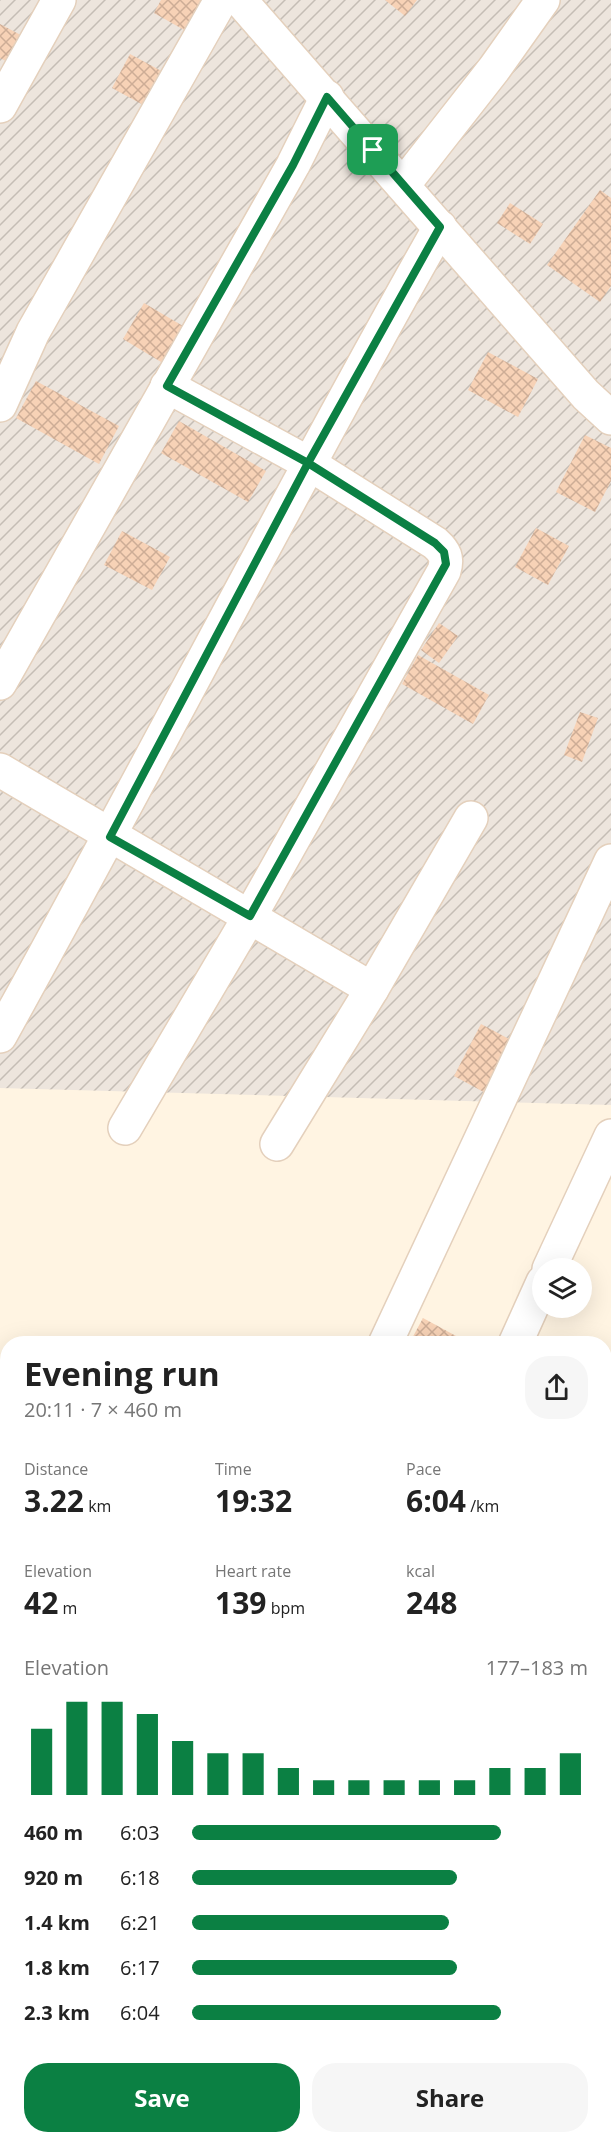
<!DOCTYPE html>
<html lang="en">
<head>
<meta charset="utf-8">
<style>
	body { margin:0; font-family:"Open Sans",sans-serif; background:#f6f6f6; color:#222; height:100vh; display:flex; flex-direction:column; font-size:22px; white-space:nowrap }
	* { box-sizing:border-box; margin:0 }
	p { font-size:20px; color:#767676 }
	.icon { flex:none; width:33px; height:33px; fill:none; stroke:currentColor; stroke-width:2; stroke-linecap:round; stroke-linejoin:round }
	.map { position:relative; flex:1; overflow:hidden }
	.side { position:absolute; left:0px; top:1336px; width:612px; height:808px; display:flex; flex-direction:column; background:#fff; border-radius:24px 24px 0 0; box-shadow:0 6px 24px #0002 }
	.side>* { flex:none }
	.buttons { position:absolute; left:532px; top:1258px; display:grid; gap:12px }
	.buttons a { display:grid; place-items:center; width:60px; height:60px; border-radius:50%; background:#fff; box-shadow:0 6px 24px #0002; font-size:30px }
	.pin { position:absolute; display:grid; place-items:center; width:51px; height:51px; color:#fff; margin:-26px; border-radius:12px; box-shadow:0 3px 9px #0006 }
	.round { display:grid; place-items:center; flex:none; width:63px; height:63px; border-radius:24px; background:#f6f6f6 }
	.summary { display:flex; align-items:center; justify-content:space-between; height:102px; padding:0 24px }
	h1 { font-size:33px; font-weight:700; line-height:45px }
	.figures { display:grid; grid-template-columns:repeat(3,1fr); gap:9px; height:102px; padding:6px 24px }
	.figures div { display:grid; align-content:center }
	.figures b { font-size:30px; font-weight:700 }
	.figures small { font-size:16px; font-weight:400 }
	.figures p { font-size:16px }
	.chart { height:168px; padding:12px 24px }
	.chart p { display:flex; justify-content:space-between }
	.chart svg { width:100%; height:108px; margin-top:6px; stroke:#0b8043; stroke-width:6 }
	.primary-button { display:flex; gap:12px; margin-top:auto; padding:12px 24px }
	.primary-button a { flex:1; height:69px; border-radius:24px; background:#0b8043; color:#fff; font-size:24px; font-weight:700; line-height:69px; text-align:center }
	.primary-button a+a { background:#f6f6f6; color:#222 }
	ul { padding:0 24px; list-style:none; font-size:20px }
	li { display:grid; grid-template-columns:96px 72px 1fr; align-items:center; height:45px }
	li i { height:15px; border-radius:8px; background:#0b8043 }
	.map>svg:first-child { display:block }
</style>
</head>
<body>
<div class="map">
<svg width="611" height="2144" viewBox="0 0 611 2144">
	<defs>
		<pattern id="industrial-furrows" width="10" height="10" patternUnits="userSpaceOnUse" patternTransform="scale(1.5)"><rect width="10" height="10" fill="#ede5dd"/><path d="M-1 1l2-2M0 10L10 0M9 11l2-2" fill="none" stroke="#c5bdb5"/></pattern>
		<pattern id="building-cross-hatch" width="8" height="8" patternUnits="userSpaceOnUse" patternTransform="scale(1.5)"><rect width="8" height="8" fill="#f7d2b6"/><path d="M0 0l8 8M0 8l8-8" fill="none" stroke="#cdad96"/></pattern>
	</defs>
	<rect width="100%" height="100%" fill="#fff4e2"/>
	<path fill="url(#industrial-furrows)" d="M 0,0 L 611,0 L 611,1105 L 0,1088 Z"/>
	<g fill="url(#building-cross-hatch)">
		<path d="M 161,0 L 209,0 L 209,44 L 154,13 Z"/>
		<path d="M 385,0 L 417,0 L 405,16 Z"/>
		<path d="M 0,24 L 30,40 L 17,67 L 0,58 Z"/>
		<path d="M 130,54 L 187,85 L 169,119 L 112,88 Z"/>
		<path d="M 600,190 L 611,198 L 611,286 L 600,302 L 547,265 Z"/>
		<path d="M 510,203 L 543,224 L 530,244 L 497,223 Z"/>
		<path d="M 144,303 L 188,329 L 166,365 L 123,339 Z"/>
		<path d="M 488,352 L 538,379 L 518,417 L 468,390 Z"/>
		<path d="M 36,381 L 119,426 L 99,464 L 16,418 Z"/>
		<path d="M 179,421 L 266,471 L 248,502 L 161,453 Z"/>
		<path d="M 585,435 L 611,448 L 611,481 L 595,512 L 556,492 Z"/>
		<path d="M 536,528 L 569,546 L 548,585 L 515,567 Z"/>
		<path d="M 122,531 L 170,557 L 152,590 L 104,565 Z"/>
		<path d="M 439,623 L 458,636 L 439,663 L 421,650 Z"/>
		<path d="M 418,655 L 489,695 L 473,724 L 402,684 Z"/>
		<path d="M 580,712 L 598,718 L 582,762 L 564,755 Z"/>
		<path d="M 481,1024 L 520,1045 L 493,1097 L 454,1076 Z"/>
		<path d="M 423,1318 L 467,1342 L 466,1344 L 409,1344 Z"/>
	</g>
	<g fill="none" stroke-linecap="round" stroke-linejoin="round">
		<g stroke="#e4d0bc" stroke-width="36">
			<g id="minor">
				<path d="M 240,0 L 586,395 L 611,418"/>
				<path d="M 0,106 L 59,0"/>
				<path d="M 404,184 L 494,69 L 543,0"/>
				<path d="M 0,405 L 33,332 L 221,0"/>
				<path d="M 0,683 L 293,165 L 327,97"/>
				<path d="M 0,770 L 372,989 L 277,1144"/>
				<path d="M 372,989 L 471,818"/>
				<path d="M 0,1036 C 149,767 289,494 440,227"/>
				<path d="M 125,1128 L 250,916 L 444,571 C 448,558 445,552 435,543 L 308,463 L 167,386"/>
				<path d="M 549,1269 L 611,1136"/>
				<path d="M 385,1344 L 611,861"/>
				<path d="M 515,1344 L 543,1282"/>
				<path d="M 604,1432 L 611,1418"/>
				<path d="M 604,1714 L 611,1699"/>
			</g>
		</g>
		<use href="#minor" stroke="#fff" stroke-width="33"/>
	</g>
	<g fill="none" stroke-linecap="round" stroke-linejoin="round">
		<g stroke="#fff" stroke-width="12">
			<path id="route" d="M 373,150 L 440,227 L 308,463 L 435,543 L 444,552 L 446,564 L 250,916 L 110,837 L 308,463 L 167,386 L 293,165 L 327,97 L 373,150"/>
		</g>
		<use href="#route" stroke="#0b8043" stroke-width="8"/>
	</g>
</svg>
<div class="buttons">
<a><svg class="icon" aria-label="layers" viewBox="0 0 24 24"><path d="M12 4l9 5-9 5-9-5zM3 14l9 5 9-5"/></svg></a>
</div>
<div class="pin" style="left:373px;top:150px;background:#1e9e55"><svg class="icon" aria-label="arrive" viewBox="0 0 24 24"><path d="M6 21V4h12l-3 4 3 4H6"/></svg></div>
<section class="side">
<div class="summary"><div><h1>Evening run</h1><p>20:11 · 7 × 460 m</p></div><a class="round"><svg class="icon" aria-label="share" viewBox="0 0 24 24"><path d="M12 15V3M7 8l5-5 5 5M5 13v7h14v-7"/></svg></a></div>
<div class="figures">
<div><p>Distance</p><b>3.22<small> km</small></b></div>
<div><p>Time</p><b>19:32</b></div>
<div><p>Pace</p><b>6:04<small> /km</small></b></div>
</div>
<div class="figures">
<div><p>Elevation</p><b>42<small> m</small></b></div>
<div><p>Heart rate</p><b>139<small> bpm</small></b></div>
<div><p>kcal</p><b>248</b></div>
</div>
<div class="chart"><p><span>Elevation</span>177–183 m</p>
<svg viewBox="0 0 160 44" preserveAspectRatio="none"><path d="M5 44V17M15 44V6M25 44V6M35 44V11M45 44V22M55 44V27M65 44V27M75 44V33M85 44V38M95 44V38M105 44V38M115 44V38M125 44V38M135 44V33M145 44V33M155 44V27"/></svg>
</div>
<ul>
<li><b>460 m</b>6:03<i style="width:78%"></i></li>
<li><b>920 m</b>6:18<i style="width:67%"></i></li>
<li><b>1.4 km</b>6:21<i style="width:65%"></i></li>
<li><b>1.8 km</b>6:17<i style="width:67%"></i></li>
<li><b>2.3 km</b>6:04<i style="width:78%"></i></li>
</ul>
<div class="primary-button"><a>Save</a><a>Share</a></div>
</section>
</div>
</body>
</html>
